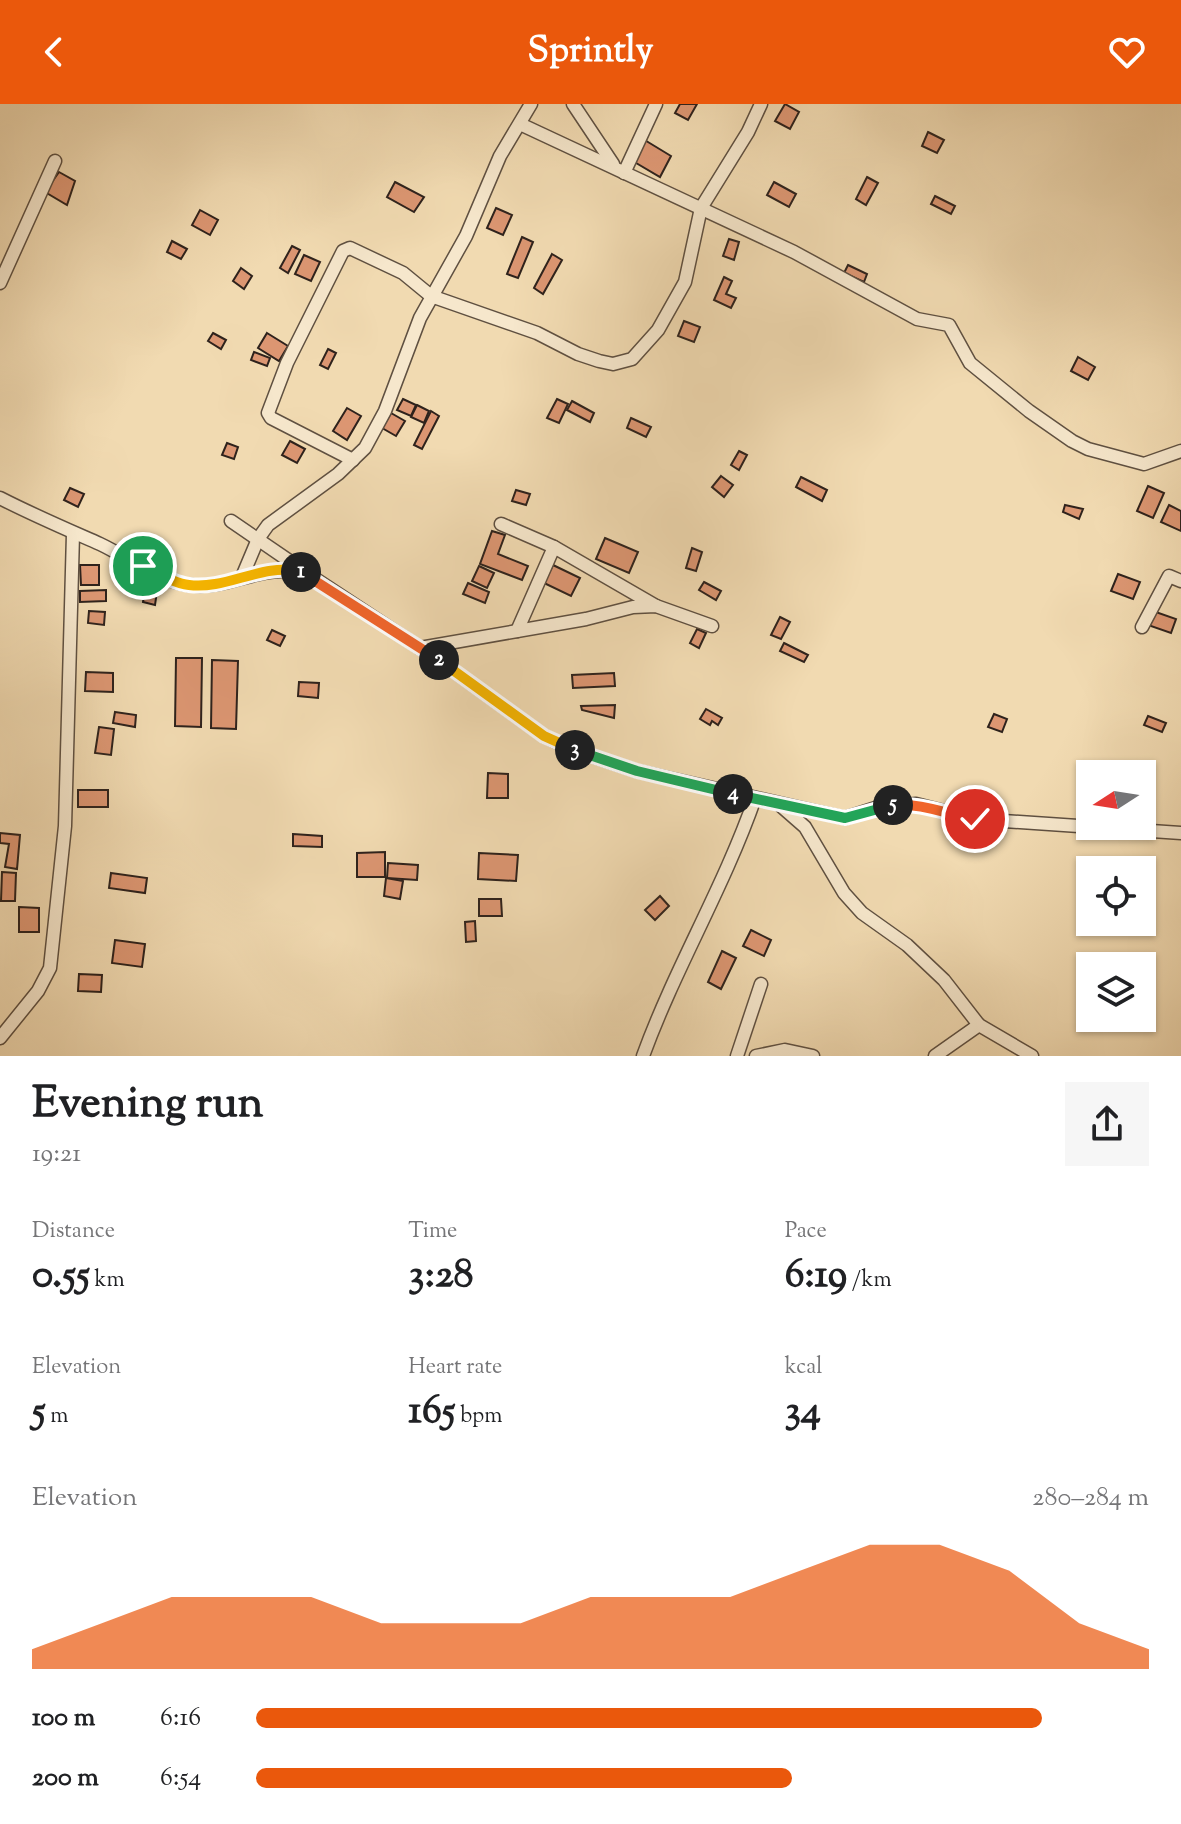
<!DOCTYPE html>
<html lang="en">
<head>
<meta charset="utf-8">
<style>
	body { margin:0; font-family:"Sorts Mill Goudy",serif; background:#f6f6f6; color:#202124; height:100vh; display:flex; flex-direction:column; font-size:30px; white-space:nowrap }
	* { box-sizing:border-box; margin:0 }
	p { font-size:26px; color:#757577 }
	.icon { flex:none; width:44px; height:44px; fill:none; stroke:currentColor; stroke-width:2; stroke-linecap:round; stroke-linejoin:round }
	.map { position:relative; height:952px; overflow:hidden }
	.drawer { display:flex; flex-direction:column; background:#fff; flex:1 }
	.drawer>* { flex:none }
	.needle { width:52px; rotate:258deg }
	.tools { position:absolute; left:1076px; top:656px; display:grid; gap:16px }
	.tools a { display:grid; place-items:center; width:80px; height:80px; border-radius:0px; background:#fff; box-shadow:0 2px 6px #0004; font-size:40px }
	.pin { position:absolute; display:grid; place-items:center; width:68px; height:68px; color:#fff; margin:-34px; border:4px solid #fff; border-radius:50%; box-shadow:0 2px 8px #0007 }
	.km { position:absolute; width:40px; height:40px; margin:-20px; border-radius:50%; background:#222; color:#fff; font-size:22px; line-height:40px; text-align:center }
	.round { display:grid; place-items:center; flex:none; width:84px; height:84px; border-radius:0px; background:#f6f6f6 }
	.head { display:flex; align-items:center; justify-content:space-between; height:136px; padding:0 32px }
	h1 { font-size:44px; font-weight:700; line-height:60px }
	.metrics { display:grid; grid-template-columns:repeat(3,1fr); gap:12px; height:136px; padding:8px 32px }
	.metrics div { display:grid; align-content:center }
	.metrics b { font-size:40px; font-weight:700 }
	.metrics small { font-size:22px; font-weight:400 }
	.metrics p { font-size:22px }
	.chart { height:224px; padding:16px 32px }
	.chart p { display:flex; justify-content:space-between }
	.chart svg { width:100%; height:144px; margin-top:8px; fill:#ea580c; opacity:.7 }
	ul { padding:0 32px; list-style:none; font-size:26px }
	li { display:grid; grid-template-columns:128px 96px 1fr; align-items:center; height:60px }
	li i { height:20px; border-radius:10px; background:#ea580c }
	header { display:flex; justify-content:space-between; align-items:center; height:104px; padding:0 32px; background:#ea580c; color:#fff; font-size:36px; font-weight:700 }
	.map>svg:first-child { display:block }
</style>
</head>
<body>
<header><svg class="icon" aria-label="back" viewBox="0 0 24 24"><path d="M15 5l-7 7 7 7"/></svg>Sprintly<svg class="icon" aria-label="heart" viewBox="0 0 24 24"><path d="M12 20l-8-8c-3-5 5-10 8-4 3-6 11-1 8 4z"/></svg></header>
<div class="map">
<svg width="1181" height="952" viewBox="0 0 1181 952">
	<rect width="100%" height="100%" fill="#f1dab1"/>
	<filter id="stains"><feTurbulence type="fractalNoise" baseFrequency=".0025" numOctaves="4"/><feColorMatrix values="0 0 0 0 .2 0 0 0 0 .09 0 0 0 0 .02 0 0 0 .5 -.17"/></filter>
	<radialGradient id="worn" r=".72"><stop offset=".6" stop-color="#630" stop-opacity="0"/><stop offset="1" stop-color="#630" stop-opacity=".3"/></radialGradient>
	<g fill="#dc9672" stroke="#2e221c" stroke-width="2">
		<path d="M 680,0 L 697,0 L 688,16 L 675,9 Z"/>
		<path d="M 785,0 L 799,8 L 790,25 L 775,17 Z"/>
		<path d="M 928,28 L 944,36 L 937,49 L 922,42 Z"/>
		<path d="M 643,35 L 671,52 L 660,73 L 631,56 Z"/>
		<path d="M 59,68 L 75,77 L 67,101 L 45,88 Z"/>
		<path d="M 867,73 L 878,79 L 866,101 L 856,95 Z"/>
		<path d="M 395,78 L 424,93 L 414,108 L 387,93 Z"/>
		<path d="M 774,78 L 796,90 L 789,103 L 767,91 Z"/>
		<path d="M 935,92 L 955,102 L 951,110 L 931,100 Z"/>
		<path d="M 496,104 L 512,111 L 503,131 L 487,124 Z"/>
		<path d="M 200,106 L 218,116 L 210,131 L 192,121 Z"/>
		<path d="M 522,133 L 533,138 L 518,174 L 507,170 Z"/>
		<path d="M 729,135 L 739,138 L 734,156 L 723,152 Z"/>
		<path d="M 172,137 L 187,145 L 181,155 L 167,148 Z"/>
		<path d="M 292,142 L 300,146 L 288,169 L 280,164 Z"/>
		<path d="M 552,150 L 562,156 L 543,190 L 534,184 Z"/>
		<path d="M 304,151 L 320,158 L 311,177 L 295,170 Z"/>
		<path d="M 848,161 L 867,170 L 864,178 L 844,169 Z"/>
		<path d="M 241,164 L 252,172 L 244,185 L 233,177 Z"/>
		<path d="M 724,173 L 732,177 L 726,190 L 736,194 L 731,204 L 714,196 Z"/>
		<path d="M 684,217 L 700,223 L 694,238 L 678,232 Z"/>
		<path d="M 213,229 L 226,236 L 221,245 L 208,237 Z"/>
		<path d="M 267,229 L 288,242 L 279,257 L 258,244 Z"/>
		<path d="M 328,245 L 336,249 L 328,265 L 320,261 Z"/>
		<path d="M 254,248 L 270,254 L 267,262 L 251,256 Z"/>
		<path d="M 1078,253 L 1095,263 L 1088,276 L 1071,267 Z"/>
		<path d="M 403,295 L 416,301 L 411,312 L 397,306 Z"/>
		<path d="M 557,295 L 568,300 L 559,319 L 547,314 Z"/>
		<path d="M 572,297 L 594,309 L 590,318 L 567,306 Z"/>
		<path d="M 417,301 L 429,307 L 424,319 L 411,313 Z"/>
		<path d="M 347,304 L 361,312 L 347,336 L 333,327 Z"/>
		<path d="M 431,307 L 439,312 L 422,345 L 414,341 Z"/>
		<path d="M 391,309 L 405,317 L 396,332 L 382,324 Z"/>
		<path d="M 631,314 L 651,323 L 646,333 L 627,324 Z"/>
		<path d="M 290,337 L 305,345 L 297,359 L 282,351 Z"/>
		<path d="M 227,339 L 238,343 L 234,355 L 222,351 Z"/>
		<path d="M 739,347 L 747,351 L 739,366 L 731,361 Z"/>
		<path d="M 721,372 L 733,381 L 724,393 L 712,383 Z"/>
		<path d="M 801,373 L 827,386 L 822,397 L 796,383 Z"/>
		<path d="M 1148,382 L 1164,389 L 1153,414 L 1137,407 Z"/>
		<path d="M 70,384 L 84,390 L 78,403 L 64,396 Z"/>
		<path d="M 516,386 L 530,390 L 526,401 L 512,397 Z"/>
		<path d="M 1065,401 L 1083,405 L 1079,415 L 1063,408 Z"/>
		<path d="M 1169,401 L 1181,407 L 1181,427 L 1161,418 Z"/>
		<path d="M 492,427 L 505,431 L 498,450 L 528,462 L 522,476 L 480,460 Z"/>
		<path d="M 605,434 L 638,448 L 629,469 L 596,455 Z"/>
		<path d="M 692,444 L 702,448 L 696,467 L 686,464 Z"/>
		<path d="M 80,461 L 99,461 L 99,481 L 81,481 Z"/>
		<path d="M 553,461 L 580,474 L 571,492 L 544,479 Z"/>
		<path d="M 479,462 L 494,469 L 487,484 L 472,477 Z"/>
		<path d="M 1118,470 L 1140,478 L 1133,495 L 1111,487 Z"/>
		<path d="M 704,478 L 721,487 L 716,496 L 699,486 Z"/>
		<path d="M 468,479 L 489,488 L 485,499 L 463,490 Z"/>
		<path d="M 145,485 L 157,487 L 155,501 L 143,498 Z"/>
		<path d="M 106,486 L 106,497 L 80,498 L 80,487 Z"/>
		<path d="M 1150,506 L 1176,515 L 1171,529 L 1145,520 Z"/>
		<path d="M 89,507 L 105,508 L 104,521 L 88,519 Z"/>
		<path d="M 780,513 L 790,518 L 781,535 L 771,531 Z"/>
		<path d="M 697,525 L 706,529 L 699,544 L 690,539 Z"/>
		<path d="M 272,526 L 285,532 L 280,542 L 267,536 Z"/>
		<path d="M 784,539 L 808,551 L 804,558 L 780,547 Z"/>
		<path d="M 176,554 L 202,554 L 201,623 L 175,622 Z"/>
		<path d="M 212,556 L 238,557 L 236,625 L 211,624 Z"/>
		<path d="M 86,568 L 113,569 L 113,588 L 85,587 Z"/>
		<path d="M 614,569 L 615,582 L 573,584 L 572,571 Z"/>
		<path d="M 299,578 L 319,579 L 318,594 L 298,592 Z"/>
		<path d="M 615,601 L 614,614 L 582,606 L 581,602 Z"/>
		<path d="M 706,605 L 722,614 L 718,621 L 712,617 L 710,621 L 700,615 Z"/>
		<path d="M 115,608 L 136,611 L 135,623 L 113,619 Z"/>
		<path d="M 994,610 L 1007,615 L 1002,628 L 988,623 Z"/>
		<path d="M 1148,612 L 1166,619 L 1162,628 L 1144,621 Z"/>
		<path d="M 99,623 L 114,625 L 111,651 L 95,649 Z"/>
		<path d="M 488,669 L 508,670 L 508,694 L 487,694 Z"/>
		<rect x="78" y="686" width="30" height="17"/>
		<path d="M 0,729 L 20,731 L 17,765 L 5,763 L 9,740 L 0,739 Z"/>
		<path d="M 293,730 L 322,732 L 322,743 L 293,742 Z"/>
		<path d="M 385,748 L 385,773 L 357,773 L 357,749 Z"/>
		<path d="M 479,749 L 518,751 L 516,777 L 478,775 Z"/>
		<path d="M 388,759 L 418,761 L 417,776 L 387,774 Z"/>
		<path d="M 2,768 L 16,769 L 15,797 L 1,797 Z"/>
		<path d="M 111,769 L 147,774 L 145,789 L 109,784 Z"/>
		<path d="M 386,774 L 403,777 L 400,795 L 384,792 Z"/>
		<path d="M 660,792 L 669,802 L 655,816 L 645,806 Z"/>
		<path d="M 479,795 L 501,795 L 502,812 L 479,812 Z"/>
		<path d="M 19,803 L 39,804 L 39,828 L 19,828 Z"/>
		<path d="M 475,817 L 476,837 L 466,838 L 465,818 Z"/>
		<path d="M 751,826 L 771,836 L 764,852 L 743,842 Z"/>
		<path d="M 115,836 L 145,840 L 142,863 L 112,859 Z"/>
		<path d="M 722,847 L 736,854 L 721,885 L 708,878 Z"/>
		<path d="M 79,870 L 102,871 L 101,888 L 78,887 Z"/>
	</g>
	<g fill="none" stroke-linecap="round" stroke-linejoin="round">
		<g stroke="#5f5041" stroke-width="15">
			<g id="minor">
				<path d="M 573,0 L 613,60"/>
				<path d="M 520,20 L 794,148 L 917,215 L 949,221 L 970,259 L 1029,307 L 1072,337 L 1088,345 L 1144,360 L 1181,347"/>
				<path d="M 624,69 L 656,0"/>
				<path d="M 0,179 L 55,57"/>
				<path d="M 353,356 L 271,314 L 268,309 L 287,259 L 343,147 L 350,144 L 403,169 L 431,192 L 537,229 L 578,250 L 599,257 L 613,260 L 632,255 L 658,226 L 685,178 L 701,104 L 748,28 L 761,0"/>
				<path d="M 0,394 C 33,411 66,425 100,440 C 128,453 157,477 189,481 C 234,487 267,453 314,474 L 444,560 L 544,632 L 571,645 L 637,667 L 845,714 L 879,703 L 916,700 L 975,715 L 1181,729"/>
				<path d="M 231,417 L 304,467"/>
				<path d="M 501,420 L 554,443 L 656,502"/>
				<path d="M 242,473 L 258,435 L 268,421 L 338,370 L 365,344 L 385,307 L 420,214 L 466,132 L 500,52 L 531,0"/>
				<path d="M 1142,523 L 1169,472 L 1181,477"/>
				<path d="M 517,527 L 554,443"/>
				<path d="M 420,544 L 586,515 L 633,503 L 656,502 L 712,522"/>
				<path d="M 781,702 L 805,723 L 844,789 L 862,809 L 907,841 L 944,876 L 979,921 L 1032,952"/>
				<path d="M 0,934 L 38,887 L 50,864 L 65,722 L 73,430"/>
				<path d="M 643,952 C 675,864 724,783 755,694"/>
				<path d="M 737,952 L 761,880"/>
				<path d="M 756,952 L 785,946 L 813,952"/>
				<path d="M 935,952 L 979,921"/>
			</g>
		</g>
		<use href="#minor" stroke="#f6e7cc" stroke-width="12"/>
	</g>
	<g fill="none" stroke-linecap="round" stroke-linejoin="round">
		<g stroke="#fff" stroke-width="16">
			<path id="split-1" d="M 143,462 C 157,469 173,479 189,481 C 227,486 263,458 301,468"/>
		</g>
		<g stroke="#fff" stroke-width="16">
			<path id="split-2" d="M 301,468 L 439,556"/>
		</g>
		<g stroke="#fff" stroke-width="16">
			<path id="split-3" d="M 439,556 L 544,632 L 575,646"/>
		</g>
		<g stroke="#fff" stroke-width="16">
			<path id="split-4" d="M 575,646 L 637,667 L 733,690"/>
		</g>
		<g stroke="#fff" stroke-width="16">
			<path id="split-5" d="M 733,690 L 845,714 L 893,701"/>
		</g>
		<g stroke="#fff" stroke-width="16">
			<path id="split-6" d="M 893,701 C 923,699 946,710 975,715"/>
		</g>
		<use href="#split-1" stroke="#f5b400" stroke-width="10"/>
		<use href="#split-2" stroke="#f0652b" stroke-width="10"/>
		<use href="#split-3" stroke="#f5b400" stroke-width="10"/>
		<use href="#split-4" stroke="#22a559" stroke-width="10"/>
		<use href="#split-5" stroke="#22a559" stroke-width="10"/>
		<use href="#split-6" stroke="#f0652b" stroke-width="10"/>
	</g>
	<rect width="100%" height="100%" filter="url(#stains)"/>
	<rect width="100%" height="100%" fill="url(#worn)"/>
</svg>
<div class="tools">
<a><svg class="needle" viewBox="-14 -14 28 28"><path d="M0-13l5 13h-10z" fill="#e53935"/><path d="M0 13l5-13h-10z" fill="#757577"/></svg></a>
<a><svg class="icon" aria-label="locate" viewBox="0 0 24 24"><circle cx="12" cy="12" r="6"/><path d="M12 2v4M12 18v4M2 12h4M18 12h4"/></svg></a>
<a><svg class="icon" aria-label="layers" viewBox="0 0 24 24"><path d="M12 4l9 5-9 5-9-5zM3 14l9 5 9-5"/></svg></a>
</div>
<div class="pin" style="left:143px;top:462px;background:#1e9e55"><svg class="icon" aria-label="arrive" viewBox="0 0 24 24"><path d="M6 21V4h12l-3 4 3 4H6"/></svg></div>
<div class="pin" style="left:975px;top:715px;background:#d93025"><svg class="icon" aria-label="check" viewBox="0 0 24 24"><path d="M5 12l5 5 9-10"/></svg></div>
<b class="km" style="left:301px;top:468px">1</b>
<b class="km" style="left:439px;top:556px">2</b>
<b class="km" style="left:575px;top:646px">3</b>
<b class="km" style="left:733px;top:690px">4</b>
<b class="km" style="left:893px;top:701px">5</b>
</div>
<section class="drawer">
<div class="head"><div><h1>Evening run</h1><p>19:21</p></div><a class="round"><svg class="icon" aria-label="share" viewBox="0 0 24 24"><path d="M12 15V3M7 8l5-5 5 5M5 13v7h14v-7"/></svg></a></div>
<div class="metrics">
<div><p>Distance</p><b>0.55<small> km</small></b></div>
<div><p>Time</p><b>3:28</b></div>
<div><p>Pace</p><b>6:19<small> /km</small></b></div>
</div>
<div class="metrics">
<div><p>Elevation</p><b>5<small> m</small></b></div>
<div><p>Heart rate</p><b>165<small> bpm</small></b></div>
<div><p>kcal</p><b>34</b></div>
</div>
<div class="chart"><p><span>Elevation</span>280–284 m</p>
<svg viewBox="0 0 160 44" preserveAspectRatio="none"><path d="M0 44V38L10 30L20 22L30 22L40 22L50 30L60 30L70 30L80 22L90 22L100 22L110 14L120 6L130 6L140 14L150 30L160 38V44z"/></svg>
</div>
<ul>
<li><b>100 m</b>6:16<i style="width:88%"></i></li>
<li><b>200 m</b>6:54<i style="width:60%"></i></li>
</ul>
</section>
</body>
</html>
